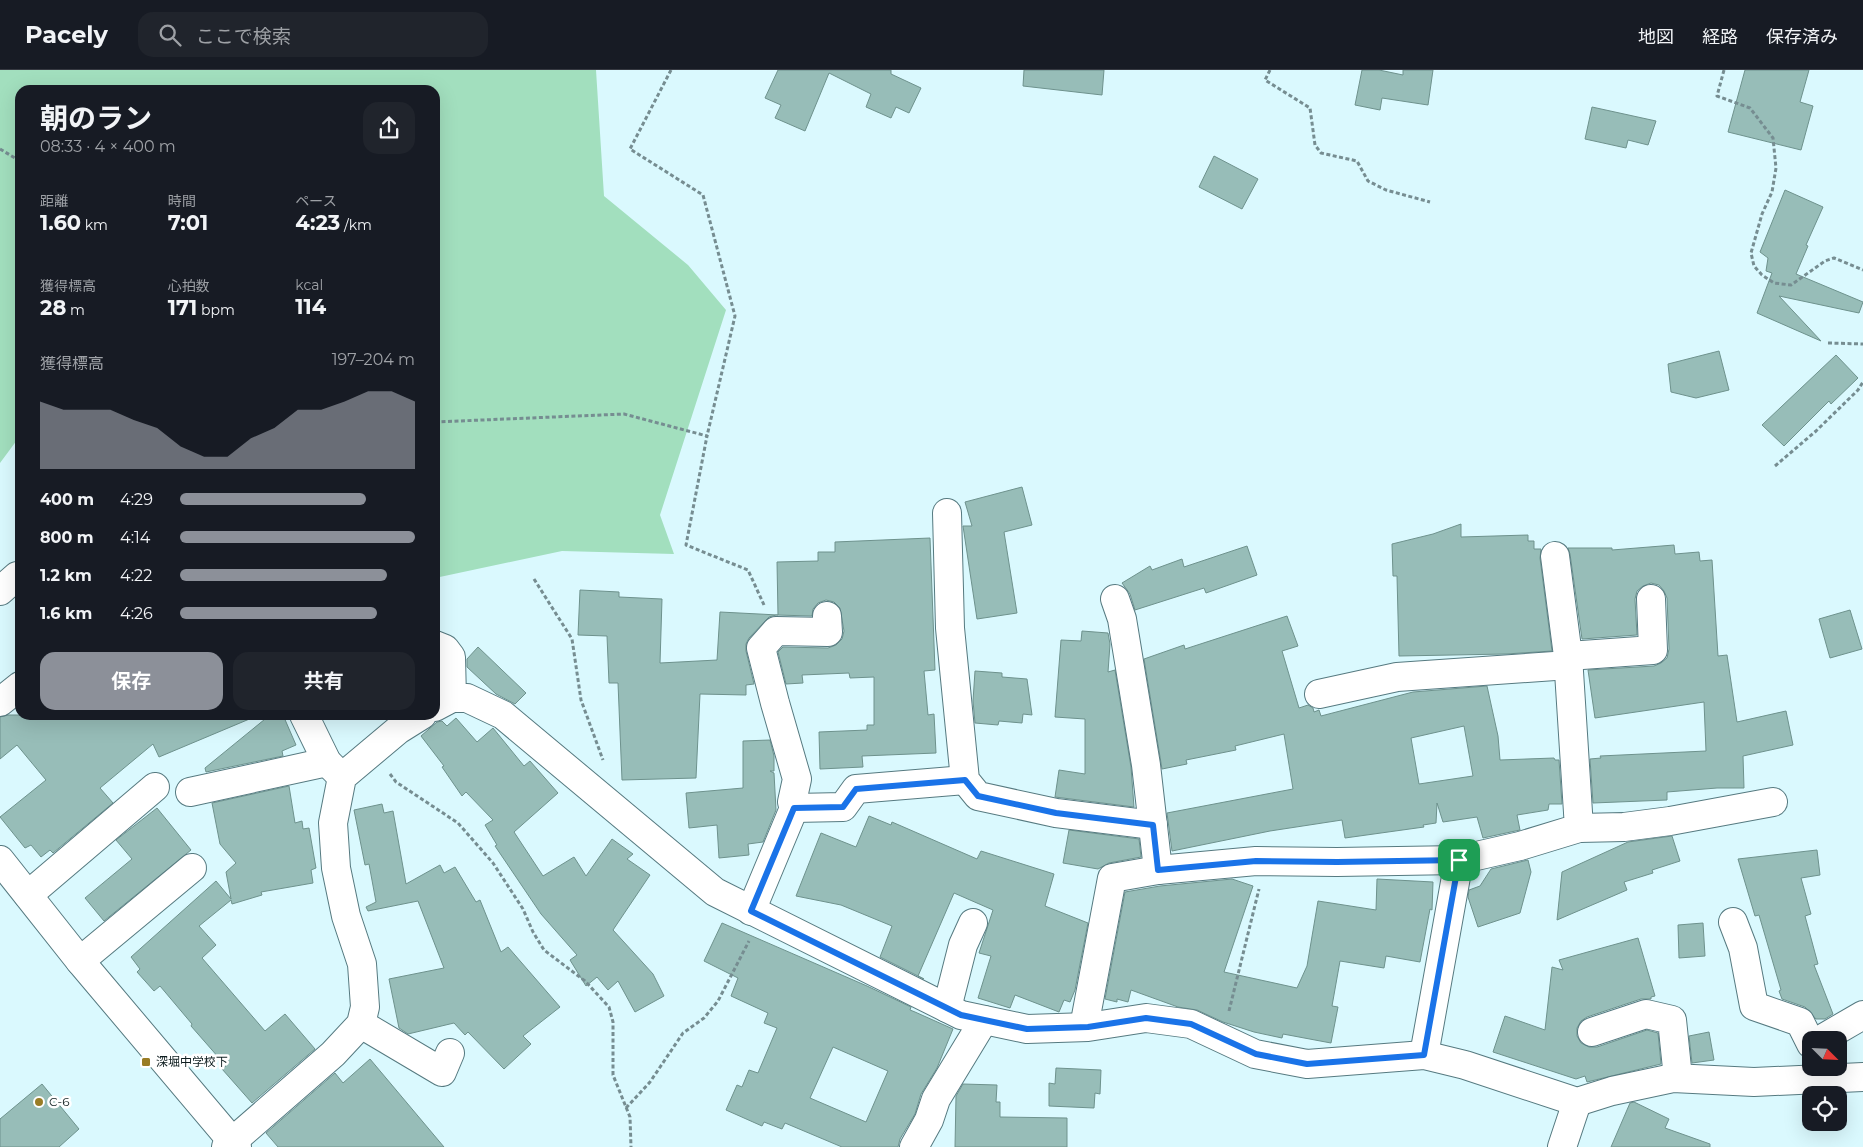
<!DOCTYPE html>
<html lang="ja">
<head>
<meta charset="utf-8">
<style>
	body { margin:0; font-family:Montserrat,"Noto Sans JP",sans-serif; background:#20242c; color:#f1f3f6; height:100vh; display:flex; flex-direction:column; font-size:19px; white-space:nowrap }
	* { box-sizing:border-box; margin:0 }
	p { font-size:16px; color:#9ea1a6 }
	.icon { flex:none; width:28px; height:28px; fill:none; stroke:currentColor; stroke-width:2; stroke-linecap:round; stroke-linejoin:round }
	.map { position:relative; flex:1; overflow:hidden }
	.drawer { position:absolute; left:15px; top:15px; width:425px; height:635px; display:flex; flex-direction:column; background:#171b24; border-radius:15px; box-shadow:0 5px 20px #0002 }
	.drawer>* { flex:none }
	.needle { width:32px; rotate:114deg }
	.fabs { position:absolute; left:1802px; top:961px; display:grid; gap:10px }
	.fabs a { display:grid; place-items:center; width:45px; height:45px; border-radius:10px; background:#171b24; box-shadow:0 5px 20px #0002; font-size:25px }
	.pin { position:absolute; display:grid; place-items:center; width:42px; height:42px; color:#fff; margin:-21px; border-radius:10px; box-shadow:0 2px 8px #0006 }
	.round { display:grid; place-items:center; flex:none; width:52px; height:52px; border-radius:15px; background:#20242c }
	.summary { display:flex; align-items:center; justify-content:space-between; height:85px; padding:0 25px }
	h1 { font-size:28px; font-weight:700; line-height:38px }
	.metrics { display:grid; grid-template-columns:repeat(3,1fr); gap:8px; height:85px; padding:5px 25px }
	.metrics div { display:grid; align-content:center }
	.metrics b { font-size:21px; font-weight:700 }
	.metrics small { font-size:14px; font-weight:400 }
	.metrics p { font-size:14px }
	.chart { height:140px; padding:10px 25px }
	.chart p { display:flex; justify-content:space-between }
	.chart svg { width:100%; height:90px; margin-top:5px; fill:#8c9099; opacity:.7 }
	.button { display:flex; gap:10px; margin-top:auto; padding:10px 25px }
	.button a { flex:1; height:58px; border-radius:15px; background:#8c9099; color:#fff; font-size:20px; font-weight:700; line-height:58px; text-align:center }
	.button a+a { background:#20242c; color:#f1f3f6 }
	ul { padding:0 25px; list-style:none; font-size:16px }
	li { display:grid; grid-template-columns:80px 60px 1fr; align-items:center; height:38px }
	li i { height:12px; border-radius:6px; background:#8c9099 }
	header { display:flex; align-items:center; gap:30px; box-sizing:border-box; height:70px; padding:0 25px; background:#171b24; border-bottom:1px solid #363941 }
	header strong { font-size:24px }
	nav { display:flex; gap:28px; margin-inline-start:auto; font-size:18px }
	.search { width:350px; height:45px; background:#20242c; display:flex; align-items:center; gap:12px; box-sizing:border-box; padding:0 18px; border-radius:15px; color:#9ea1a6; font-size:19px }
	.map>svg:first-child { display:block }
</style>
</head>
<body>
<header>
<strong>Pacely</strong>
<div class="search"><svg class="icon" aria-label="search" viewBox="0 0 24 24"><circle cx="10" cy="10" r="6"/><path d="M15 15l6 6"/></svg>ここで検索</div>
<nav><a>地図</a><a>経路</a><a>保存済み</a></nav>
</header>
<div class="map">
<svg width="1863" height="1077" viewBox="0 0 1863 1077">
	<rect width="100%" height="100%" fill="#daf9fe"/>
	<path fill="#a2dfbe" d="M 0,0 L 596,0 L 604,126 L 688,195 L 726,240 L 660,445 L 674,484 L 562,481 L 435,508 L 435,20 L 20,20 L 20,366 L 0,393 Z"/>
	<g fill="#97bdb8" stroke="#6e928d" fill-rule="evenodd">
		<path d="M 778,0 L 891,0 L 891,4 L 921,18 L 909,43 L 896,37 L 891,48 L 866,37 L 871,24 L 829,3 L 805,61 L 775,48 L 781,35 L 765,28 Z"/>
		<path d="M 1024,0 L 1104,0 L 1102,25 L 1023,16 Z"/>
		<path d="M 1362,0 L 1379,0 L 1403,5 L 1403,0 L 1433,0 L 1428,35 L 1382,28 L 1380,40 L 1355,35 Z"/>
		<path d="M 1745,0 L 1809,0 L 1800,32 L 1813,36 L 1801,80 L 1728,62 Z"/>
		<path d="M 1592,37 L 1656,51 L 1648,75 L 1628,70 L 1626,78 L 1585,69 Z"/>
		<path d="M 1214,86 L 1258,109 L 1242,139 L 1199,117 Z"/>
		<path d="M 1785,120 L 1823,137 L 1806,175 L 1808,176 L 1796,204 L 1863,232 L 1859,243 L 1779,226 L 1821,271 L 1757,243 L 1772,203 L 1766,201 L 1768,188 L 1760,182 Z"/>
		<path d="M 1719,281 L 1729,320 L 1696,328 L 1671,322 L 1668,294 Z"/>
		<path d="M 1836,285 L 1858,308 L 1831,334 L 1829,331 L 1784,376 L 1762,355 Z"/>
		<path d="M 1022,417 L 1032,455 L 1004,462 L 1017,543 L 977,549 L 963,456 L 972,456 L 965,432 Z"/>
		<path d="M 1461,454 L 1461,467 L 1528,465 L 1528,471 L 1534,471 L 1534,479 L 1541,479 L 1540,488 L 1552,581 L 1506,584 L 1399,586 L 1397,506 L 1393,506 L 1392,474 L 1433,464 Z"/>
		<path d="M 930,468 L 935,600 L 924,601 L 928,645 L 934,644 L 936,683 L 862,686 L 863,697 L 820,699 L 819,662 L 867,660 L 867,655 L 874,655 L 874,607 L 850,608 L 849,603 L 802,605 L 803,613 L 786,614 L 778,582 L 783,577 L 828,578 L 836,575 L 842,569 L 844,561 L 840,538 L 834,532 L 826,530 L 818,533 L 813,539 L 812,546 L 776,545 L 769,547 L 749,568 L 746,574 L 746,581 L 754,614 L 746,615 L 746,625 L 700,624 L 696,708 L 622,710 L 618,613 L 609,613 L 607,566 L 578,565 L 580,520 L 619,522 L 619,527 L 662,529 L 660,593 L 717,590 L 720,542 L 778,545 L 777,492 L 818,491 L 818,482 L 835,482 L 835,472 Z"/>
		<path d="M 1674,475 L 1675,484 L 1699,482 L 1700,491 L 1712,490 L 1718,586 L 1727,585 L 1737,652 L 1786,641 L 1793,675 L 1743,686 L 1744,718 L 1717,718 L 1667,722 L 1667,730 L 1593,733 L 1590,689 L 1601,688 L 1600,686 L 1706,681 L 1704,632 L 1595,648 L 1588,600 L 1654,596 L 1661,593 L 1667,588 L 1669,579 L 1667,528 L 1664,521 L 1659,515 L 1651,513 L 1643,516 L 1637,521 L 1635,529 L 1637,565 L 1582,569 L 1570,484 L 1568,478 L 1612,478 L 1612,480 Z"/>
		<path d="M 1247,476 L 1257,505 L 1206,523 L 1204,518 L 1135,540 L 1130,524 L 1122,513 L 1150,496 L 1152,500 L 1182,489 L 1184,497 Z"/>
		<path d="M 1850,540 L 1862,579 L 1830,588 L 1819,549 Z"/>
		<path d="M 1287,546 L 1298,576 L 1282,581 L 1299,638 L 1308,635 L 1313,638 L 1314,642 L 1319,640 L 1321,646 L 1413,622 L 1487,616 L 1498,666 L 1500,690 L 1554,688 L 1555,690 L 1559,690 L 1562,734 L 1549,734 L 1548,740 L 1517,745 L 1520,760 L 1483,768 L 1477,747 L 1443,752 L 1437,733 L 1436,753 L 1423,755 L 1424,757 L 1345,768 L 1342,750 L 1270,761 L 1172,781 L 1167,743 L 1293,719 L 1284,664 L 1235,676 L 1236,680 L 1186,690 L 1187,694 L 1162,699 L 1144,589 L 1184,575 L 1185,579 ZM 1464,656 L 1473,706 L 1419,714 L 1411,668 Z"/>
		<path d="M 1082,561 L 1108,563 L 1110,574 L 1108,602 L 1115,600 L 1131,697 L 1134,737 L 1055,727 L 1059,700 L 1085,704 L 1085,649 L 1055,647 L 1061,570 L 1081,571 Z"/>
		<path d="M 478,577 L 526,623 L 515,634 L 496,624 L 467,597 L 467,589 Z"/>
		<path d="M 975,601 L 1002,603 L 1002,607 L 1027,609 L 1032,645 L 1023,644 L 1022,653 L 999,651 L 998,655 L 975,653 L 973,631 Z"/>
		<path d="M 8,645 L 259,645 L 159,687 L 153,674 L 100,718 L 113,733 L 53,783 L 50,780 L 41,787 L 31,775 L 25,778 L 0,747 L 46,710 L 17,675 L 0,689 L 0,647 Z"/>
		<path d="M 270,645 L 283,645 L 296,675 L 282,681 L 283,686 L 206,702 L 205,698 Z"/>
		<path d="M 456,648 L 477,672 L 493,658 L 524,696 L 530,691 L 558,723 L 514,762 L 543,806 L 574,787 L 586,806 L 612,769 L 633,784 L 627,789 L 650,805 L 613,860 L 653,904 L 664,926 L 635,942 L 618,911 L 608,920 L 597,907 L 586,916 L 570,890 L 577,885 L 541,844 L 495,776 L 497,775 L 485,755 L 493,750 L 466,722 L 462,726 L 442,697 L 444,696 L 421,666 L 437,652 L 442,651 L 447,656 Z"/>
		<path d="M 770,670 L 774,686 L 774,701 L 770,701 L 774,703 L 776,740 L 763,772 L 748,774 L 749,785 L 719,788 L 717,755 L 689,758 L 686,723 L 743,718 L 743,671 Z"/>
		<path d="M 289,716 L 295,753 L 302,751 L 303,759 L 309,758 L 316,798 L 311,800 L 313,813 L 261,822 L 262,825 L 232,834 L 231,830 L 199,856 L 216,875 L 202,888 L 265,961 L 285,944 L 315,979 L 252,1033 L 222,999 L 226,996 L 191,956 L 192,954 L 160,916 L 154,921 L 137,902 L 140,899 L 131,887 L 216,811 L 231,829 L 226,802 L 236,793 L 220,774 L 212,733 Z"/>
		<path d="M 382,734 L 384,743 L 393,741 L 406,814 L 440,795 L 444,803 L 455,797 L 476,832 L 480,830 L 501,882 L 508,877 L 560,937 L 523,966 L 531,974 L 504,999 L 468,962 L 465,965 L 454,953 L 408,964 L 399,958 L 389,909 L 444,898 L 418,831 L 368,841 L 366,837 L 376,832 L 369,794 L 365,795 L 354,740 Z"/>
		<path d="M 157,738 L 191,780 L 104,851 L 85,828 L 132,789 L 116,770 Z"/>
		<path d="M 869,746 L 891,755 L 892,752 L 977,789 L 981,781 L 1054,804 L 1045,836 L 1088,853 L 1075,920 L 1070,932 L 1064,930 L 1059,942 L 1015,925 L 1010,938 L 978,928 L 991,886 L 979,883 L 993,840 L 954,823 L 918,906 L 924,909 L 880,887 L 892,856 L 841,835 L 796,826 L 821,763 L 856,777 Z"/>
		<path d="M 1069,760 L 1139,769 L 1141,787 L 1109,793 L 1098,799 L 1063,793 Z"/>
		<path d="M 1672,766 L 1680,791 L 1652,800 L 1653,803 L 1624,812 L 1627,820 L 1557,850 L 1562,802 L 1628,772 Z"/>
		<path d="M 1817,780 L 1820,805 L 1801,808 L 1811,844 L 1805,846 L 1818,894 L 1814,895 L 1833,944 L 1825,949 L 1816,949 L 1805,937 L 1782,929 L 1779,921 L 1781,920 L 1759,845 L 1755,846 L 1738,789 Z"/>
		<path d="M 1528,790 L 1531,802 L 1520,843 L 1478,857 L 1468,827 L 1469,820 L 1480,816 L 1491,799 Z"/>
		<path d="M 1232,809 L 1253,816 L 1224,902 L 1297,918 L 1307,896 L 1318,831 L 1376,840 L 1377,809 L 1433,812 L 1432,840 L 1430,839 L 1420,892 L 1386,886 L 1384,898 L 1340,891 L 1332,936 L 1338,937 L 1331,973 L 1283,964 L 1282,968 L 1254,962 L 1223,952 L 1197,940 L 1178,937 L 1131,920 L 1128,932 L 1117,929 L 1117,932 L 1105,929 L 1125,822 L 1160,816 Z"/>
		<path d="M 722,853 L 867,916 L 911,937 L 910,940 L 915,942 L 953,959 L 937,998 L 921,1024 L 915,1044 L 900,1069 L 898,1077 L 842,1077 L 785,1053 L 782,1059 L 764,1052 L 762,1056 L 726,1040 L 737,1015 L 742,1017 L 749,1000 L 758,1003 L 777,958 L 764,953 L 768,943 L 731,926 L 738,908 L 704,891 ZM 833,977 L 888,1001 L 866,1052 L 810,1028 Z"/>
		<path d="M 1703,853 L 1705,886 L 1679,888 L 1678,855 Z"/>
		<path d="M 1638,868 L 1655,926 L 1651,927 L 1651,929 L 1641,929 L 1587,947 L 1581,951 L 1577,958 L 1577,966 L 1581,973 L 1589,977 L 1597,977 L 1647,960 L 1658,963 L 1661,994 L 1587,1012 L 1585,1006 L 1576,1009 L 1493,982 L 1505,946 L 1545,960 L 1552,897 L 1563,900 L 1559,890 Z"/>
		<path d="M 1709,962 L 1714,990 L 1692,993 L 1689,966 Z"/>
		<path d="M 370,989 L 444,1077 L 278,1077 L 266,1063 L 335,1003 L 343,1013 Z"/>
		<path d="M 1056,998 L 1101,1000 L 1100,1024 L 1095,1023 L 1094,1038 L 1049,1036 L 1049,1013 L 1055,1014 Z"/>
		<path d="M 42,1014 L 79,1059 L 59,1077 L 0,1077 L 0,1049 Z"/>
		<path d="M 963,1014 L 997,1015 L 996,1032 L 1000,1032 L 1000,1047 L 1067,1048 L 1067,1077 L 955,1077 L 956,1026 Z"/>
		<path d="M 1634,1032 L 1669,1049 L 1665,1058 L 1710,1074 L 1710,1077 L 1611,1077 L 1630,1033 Z"/>
	</g>
	<g fill="none" stroke-linecap="round" stroke-linejoin="round">
		<g stroke="#567a80" stroke-width="30">
			<g id="minor">
				<path d="M 947,443 L 950,558 L 965,710 L 978,726 L 1056,743 L 1153,755"/>
				<path d="M 0,521 L 17,506"/>
				<path d="M 1115,529 L 1122,549 L 1146,695 L 1158,800 L 1256,791 L 1337,792 L 1459,790 L 1520,776 L 1579,758 L 1568,586 L 1555,486"/>
				<path d="M 435,575 L 445,579 L 451,587 L 452,628"/>
				<path d="M 1568,586 L 1653,580 L 1651,529"/>
				<path d="M 1319,624 L 1397,607 L 1569,595"/>
				<path d="M 0,632 L 20,616"/>
				<path d="M 435,637 L 452,628 L 467,628 L 503,645 L 715,822 L 961,945 L 1027,959 L 1088,957 L 1146,948 L 1191,954 L 1255,984 L 1307,994 L 1424,985 L 1465,995 L 1577,1032 L 1612,1021 L 1673,1008 L 1754,1012 L 1863,1007"/>
				<path d="M 304,645 L 327,692 L 339,704"/>
				<path d="M 190,722 L 327,692"/>
				<path d="M 794,738 L 843,737 L 856,719 L 965,710"/>
				<path d="M 1579,758 L 1624,757 L 1670,751 L 1773,732"/>
				<path d="M 0,790 L 80,891 L 237,1077"/>
				<path d="M 28,825 L 155,717"/>
				<path d="M 751,841 L 794,738 L 792,732 L 797,709 L 775,633 L 761,578 L 776,561 L 828,562 L 827,546"/>
				<path d="M 1733,852 L 1743,878 L 1754,936 L 1800,952 L 1811,974"/>
				<path d="M 80,891 L 192,798"/>
				<path d="M 947,938 L 963,875 L 973,853"/>
				<path d="M 361,954 L 442,1002 L 450,983"/>
				<path d="M 1084,957 L 1112,808 L 1158,800"/>
				<path d="M 1592,962 L 1646,944 L 1672,950 L 1678,1008"/>
				<path d="M 1820,970 L 1863,945"/>
				<path d="M 1424,985 L 1459,790"/>
				<path d="M 226,1077 L 333,984 L 361,954 L 365,937 L 362,894 L 346,846 L 336,798 L 333,753 L 342,707 L 398,660 L 422,645"/>
				<path d="M 914,1077 L 929,1050 L 936,1029 L 984,950"/>
				<path d="M 1562,1077 L 1577,1032"/>
			</g>
		</g>
		<g stroke="#768d91" stroke-width="3" stroke-dasharray="4 2.5" stroke-linecap="butt">
			<path d="M 671,0 L 630,79 L 703,125 L 735,246 L 707,366"/>
			<path d="M 1270,0 L 1265,10 L 1310,38 L 1315,75 L 1321,83 L 1357,91 L 1368,111 L 1386,120 L 1430,132"/>
			<path d="M 1724,0 L 1717,26 L 1750,38 L 1773,68 L 1776,98 L 1772,122 L 1762,144 L 1751,183 L 1754,196 L 1762,205 L 1774,213 L 1791,215 L 1825,191 L 1834,188 L 1863,200"/>
			<path d="M 0,79 L 20,91"/>
			<path d="M 1828,273 L 1863,274"/>
			<path d="M 435,352 L 624,344 L 707,366 L 686,475 L 748,500 L 764,535"/>
			<path d="M 1775,396 L 1816,361 L 1858,320 L 1863,312"/>
			<path d="M 534,509 L 572,569 L 581,630 L 603,690"/>
			<path d="M 390,704 L 396,712 L 458,753 L 493,793 L 523,839 L 533,862 L 544,880 L 585,911 L 609,937 L 613,952 L 613,1005 L 630,1047 L 631,1077"/>
			<path d="M 1229,941 L 1259,819"/>
			<path d="M 626,1038 L 650,1012 L 683,963 L 704,948 L 718,931 L 749,871"/>
		</g>
		<use href="#minor" stroke="#fff" stroke-width="28"/>
	</g>
	<g fill="none" stroke-linecap="round" stroke-linejoin="round">
		<g stroke="#fff" stroke-width="10">
			<path id="route" d="M 965,710 L 978,726 L 1056,743 L 1153,755 L 1158,800 L 1256,791 L 1337,792 L 1459,790 L 1424,985 L 1307,994 L 1256,984 L 1191,954 L 1146,948 L 1088,957 L 1027,959 L 961,945 L 751,841 L 794,738 L 843,737 L 856,719 Z"/>
		</g>
		<use href="#route" stroke="#1a73e8" stroke-width="6"/>
	</g>
	<g fill="#997c25" stroke="#fff" stroke-width="2">
		<rect x="141" y="987" width="10" height="10" rx="2.5"/>
		<circle cx="39" cy="1032" r="5"/>
	</g>
	<g text-anchor="middle" stroke-width="5" stroke-linejoin="round" paint-order="stroke">
		<g font-size="12" fill="#0e1d1f" stroke="#fff" text-anchor="start">
			<text x="156" y="996">深堀中学校下</text>
			<text x="49" y="1036">C-6</text>
		</g>
	</g>
</svg>
<div class="fabs">
<a><svg class="needle" viewBox="-14 -14 28 28"><path d="M0-13l5 13h-10z" fill="#e53935"/><path d="M0 13l5-13h-10z" fill="#9ea1a6"/></svg></a>
<a><svg class="icon" aria-label="locate" viewBox="0 0 24 24"><circle cx="12" cy="12" r="6"/><path d="M12 2v4M12 18v4M2 12h4M18 12h4"/></svg></a>
</div>
<div class="pin" style="left:1459px;top:790px;background:#1e9e55"><svg class="icon" aria-label="arrive" viewBox="0 0 24 24"><path d="M6 21V4h12l-3 4 3 4H6"/></svg></div>
<section class="drawer">
<div class="summary"><div><h1>朝のラン</h1><p>08:33 · 4 × 400 m</p></div><a class="round"><svg class="icon" aria-label="share" viewBox="0 0 24 24"><path d="M12 15V3M7 8l5-5 5 5M5 13v7h14v-7"/></svg></a></div>
<div class="metrics">
<div><p>距離</p><b>1.60<small> km</small></b></div>
<div><p>時間</p><b>7:01</b></div>
<div><p>ペース</p><b>4:23<small> /km</small></b></div>
</div>
<div class="metrics">
<div><p>獲得標高</p><b>28<small> m</small></b></div>
<div><p>心拍数</p><b>171<small> bpm</small></b></div>
<div><p>kcal</p><b>114</b></div>
</div>
<div class="chart"><p><span>獲得標高</span>197–204 m</p>
<svg viewBox="0 0 160 44" preserveAspectRatio="none"><path d="M0 44V11L10 15L20 15L30 15L40 20L50 24L60 33L70 38L80 38L90 29L100 24L110 15L120 15L130 11L140 6L150 6L160 11V44z"/></svg>
</div>
<ul>
<li><b>400 m</b>4:29<i style="width:79%"></i></li>
<li><b>800 m</b>4:14<i style="width:100%"></i></li>
<li><b>1.2 km</b>4:22<i style="width:88%"></i></li>
<li><b>1.6 km</b>4:26<i style="width:84%"></i></li>
</ul>
<div class="button"><a>保存</a><a>共有</a></div>
</section>
</div>
</body>
</html>
